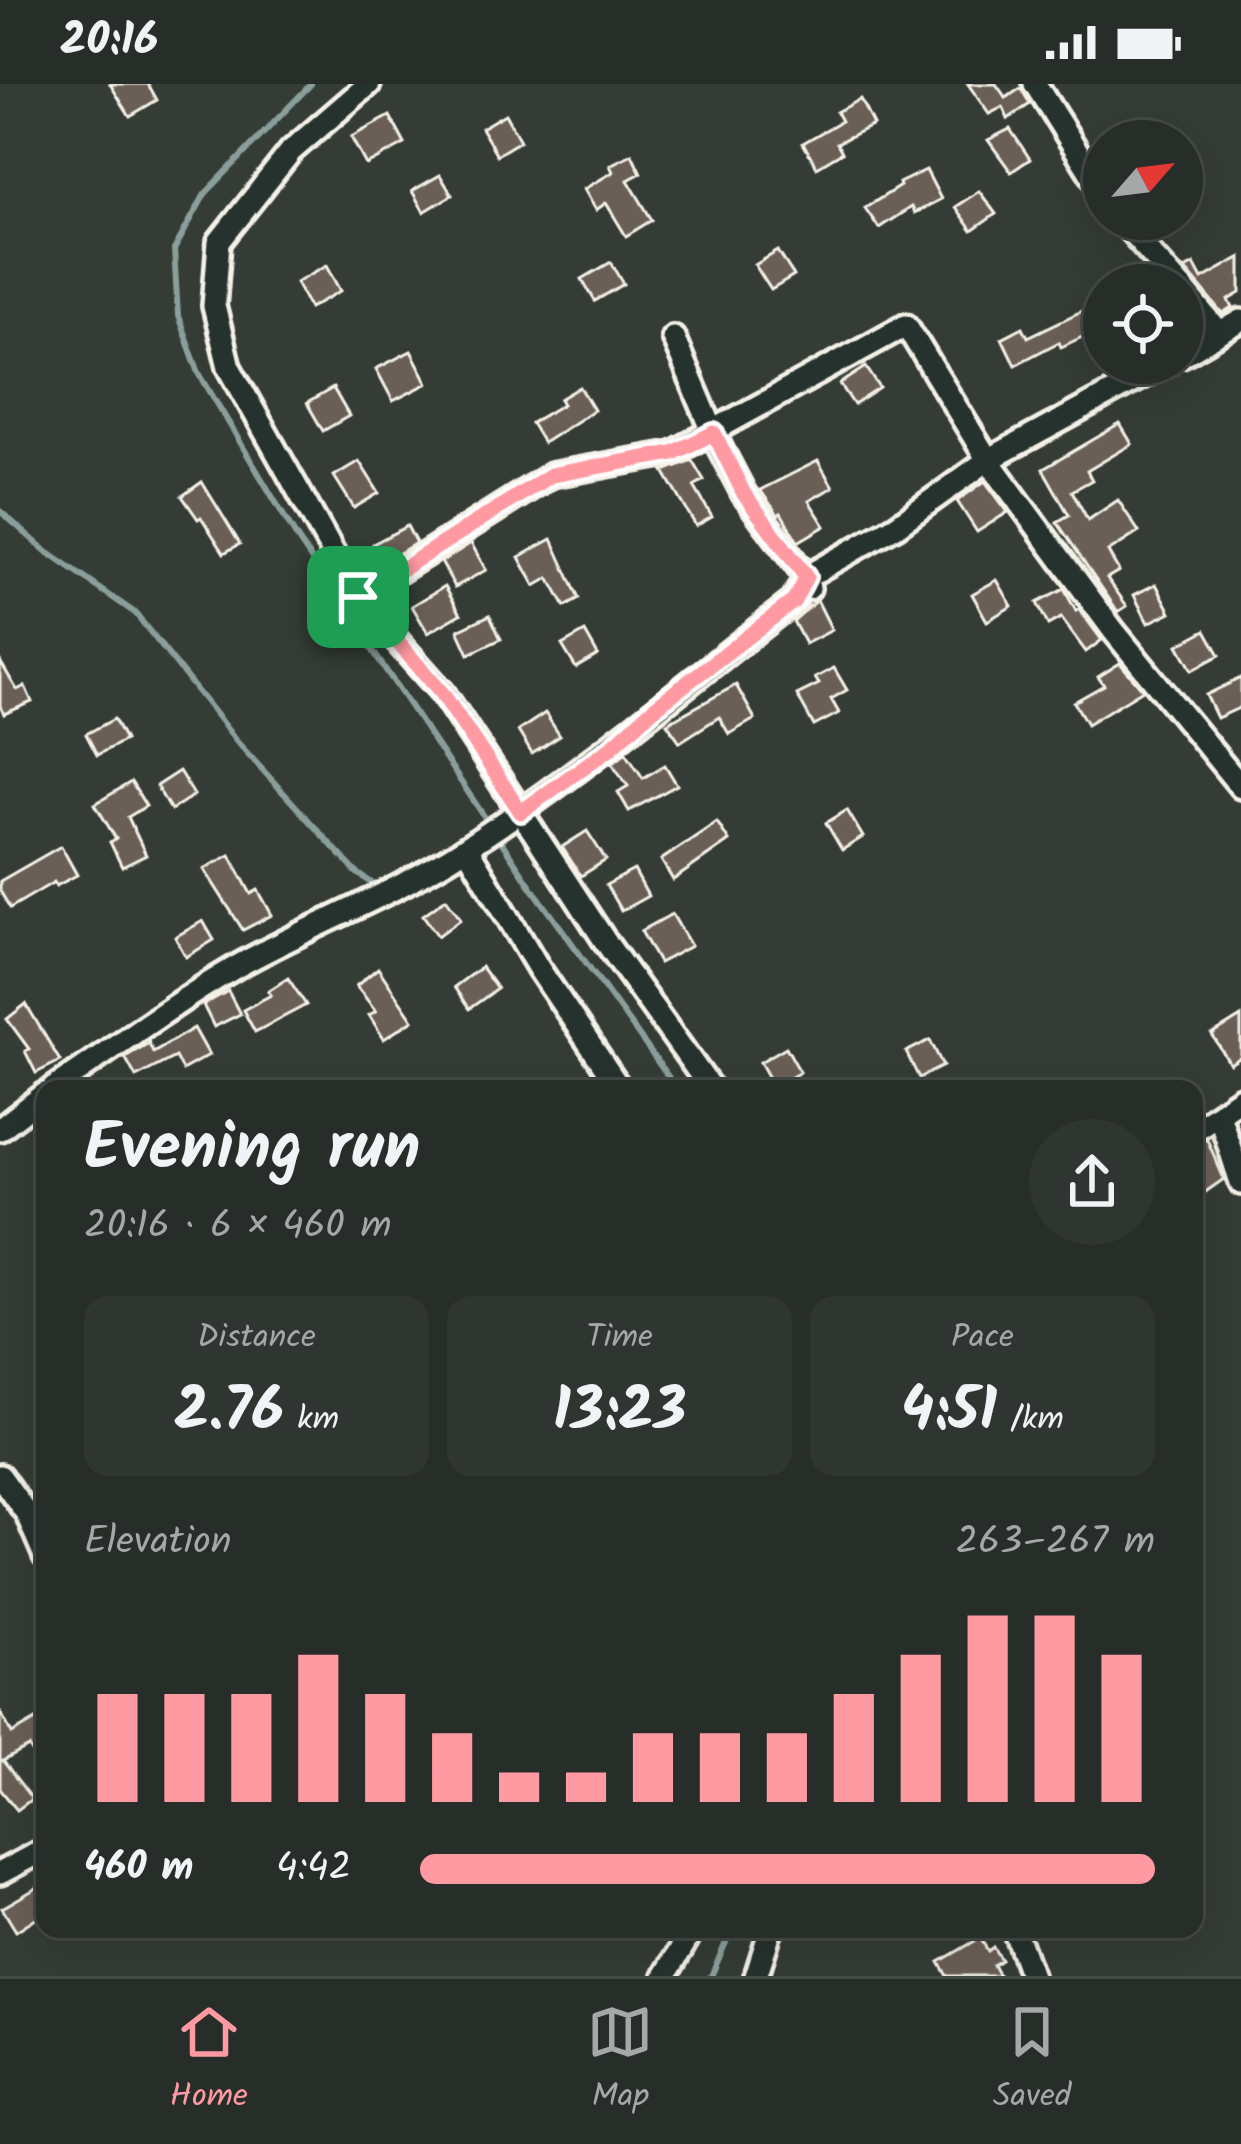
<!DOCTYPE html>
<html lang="en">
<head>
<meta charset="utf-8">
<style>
	body { margin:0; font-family:Kalam,sans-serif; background:#2f3530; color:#f1f3f6; height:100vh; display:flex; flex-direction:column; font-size:45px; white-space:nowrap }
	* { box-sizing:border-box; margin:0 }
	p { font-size:39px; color:#a4a8a8 }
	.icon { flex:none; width:66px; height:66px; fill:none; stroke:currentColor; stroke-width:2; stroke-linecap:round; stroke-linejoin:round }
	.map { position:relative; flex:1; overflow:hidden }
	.side { position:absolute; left:36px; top:996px; width:1167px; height:858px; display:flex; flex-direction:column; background:#272d28; border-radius:24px; box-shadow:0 12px 48px #0002,0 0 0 3px #434945 }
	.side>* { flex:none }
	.needle { width:78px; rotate:62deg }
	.buttons { position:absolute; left:1083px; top:36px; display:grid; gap:24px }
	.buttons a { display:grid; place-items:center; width:120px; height:120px; border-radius:50%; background:#272d28; box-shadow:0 12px 48px #0002,0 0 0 3px #434945; font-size:60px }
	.pin { position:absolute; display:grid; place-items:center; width:102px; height:102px; color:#fff; margin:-51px; border-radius:24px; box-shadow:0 6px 18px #0006 }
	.round { display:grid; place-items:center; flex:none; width:126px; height:126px; border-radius:63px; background:#2f3530 }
	.summary { display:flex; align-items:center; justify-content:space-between; height:204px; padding:0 48px }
	h1 { font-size:66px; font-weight:700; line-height:90px }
	.stats { display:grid; grid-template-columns:repeat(3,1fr); gap:18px; height:204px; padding:12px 48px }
	.stats div { display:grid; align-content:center; border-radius:24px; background:#2f3530; text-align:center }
	.stats b { font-size:60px; font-weight:700 }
	.stats small { font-size:33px; font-weight:400 }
	.stats p { font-size:33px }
	.chart { height:336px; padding:24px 48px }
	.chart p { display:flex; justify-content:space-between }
	.chart svg { width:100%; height:216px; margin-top:12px; stroke:#ff9aa2; stroke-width:6 }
	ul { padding:0 48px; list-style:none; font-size:39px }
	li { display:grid; grid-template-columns:192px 144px 1fr; align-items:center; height:90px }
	li i { height:30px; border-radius:15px; background:#ff9aa2 }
	.status { display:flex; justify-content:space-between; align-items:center; height:84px; padding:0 60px; background:#272d28; direction:ltr }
	.status svg { height:33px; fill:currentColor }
	.tabs { display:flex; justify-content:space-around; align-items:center; height:168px; border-top:3px solid #434945; background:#272d28; font-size:33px; color:#a4a8a8 }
	.tabs a { display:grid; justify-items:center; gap:6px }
	.tabs .on { color:#ff9aa2 }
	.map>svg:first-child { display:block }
</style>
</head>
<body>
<div class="status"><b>20:16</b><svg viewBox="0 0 49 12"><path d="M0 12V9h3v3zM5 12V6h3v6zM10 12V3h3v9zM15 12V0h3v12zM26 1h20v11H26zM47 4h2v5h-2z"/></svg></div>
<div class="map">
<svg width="1241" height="1892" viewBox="0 0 1241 1892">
	<rect width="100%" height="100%" fill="#343c35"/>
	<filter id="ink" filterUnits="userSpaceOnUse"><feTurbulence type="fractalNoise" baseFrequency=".00833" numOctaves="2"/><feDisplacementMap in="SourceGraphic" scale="24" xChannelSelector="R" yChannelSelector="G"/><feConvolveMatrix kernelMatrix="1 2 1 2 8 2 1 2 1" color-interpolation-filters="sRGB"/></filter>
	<g filter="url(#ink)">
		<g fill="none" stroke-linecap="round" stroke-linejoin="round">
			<g stroke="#8a9f9b" stroke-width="6">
				<path d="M 311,0 L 205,110 L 174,166 L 178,232 L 199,289 L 297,454 L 533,805 L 677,1005"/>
				<path d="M 0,427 L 47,468 L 135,529 L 239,660 L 356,788 L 376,802"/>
				<path d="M 711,1892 L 732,1845"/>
			</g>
		</g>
		<g fill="#6b5f56" stroke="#f4f1e8" stroke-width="3">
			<path d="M 110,0 L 148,0 L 157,16 L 130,32 Z"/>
			<path d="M 968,0 L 996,0 L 1006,14 L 1021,4 L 1030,20 L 1008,35 L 1003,23 L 989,30 Z"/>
			<path d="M 860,15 L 873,41 L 837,59 L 842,68 L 817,83 L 803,59 L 841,37 L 836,28 Z"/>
			<path d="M 505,30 L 520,57 L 497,71 L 481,44 Z"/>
			<path d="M 390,32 L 405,60 L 366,81 L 351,53 Z"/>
			<path d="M 1010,45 L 1030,75 L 1011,88 L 988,56 Z"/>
			<path d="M 632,70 L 641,89 L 628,96 L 652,136 L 626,152 L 606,119 L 596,126 L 584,105 L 613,88 L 610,81 Z"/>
			<path d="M 926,86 L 941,115 L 914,129 L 911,123 L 879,144 L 865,124 L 900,102 L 899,99 Z"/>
			<path d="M 440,91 L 452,111 L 424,128 L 412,107 Z"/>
			<path d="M 979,107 L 996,130 L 972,147 L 955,123 Z"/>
			<path d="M 778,167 L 794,192 L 771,206 L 755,181 Z"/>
			<path d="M 1241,173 L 1241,209 L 1229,216 L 1233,224 L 1223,230 L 1185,185 L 1194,180 L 1202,195 Z"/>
			<path d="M 611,178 L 624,200 L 595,217 L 582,195 Z"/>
			<path d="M 327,181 L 341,207 L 310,224 L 296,198 Z"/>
			<path d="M 1092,222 L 1103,243 L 1061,263 L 1059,258 L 1015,281 L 1002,254 L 1023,243 L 1028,253 Z"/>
			<path d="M 411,267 L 428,299 L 393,317 L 376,285 Z"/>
			<path d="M 866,283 L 880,304 L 854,321 L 840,300 Z"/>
			<path d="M 580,303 L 594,326 L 543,359 L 531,339 L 563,320 L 560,315 Z"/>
			<path d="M 333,304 L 349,332 L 323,347 L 307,319 Z"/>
			<path d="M 1120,340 L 1132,360 L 1087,387 L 1092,396 L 1072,407 L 1088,436 L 1118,416 L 1139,448 L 1108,468 L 1119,487 L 1107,494 L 1127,522 L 1118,528 L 1057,438 L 1069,431 L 1043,385 Z"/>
			<path d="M 692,376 L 704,396 L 694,402 L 712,433 L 696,442 L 664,387 Z"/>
			<path d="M 359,377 L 379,409 L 354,424 L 334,392 Z"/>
			<path d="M 818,377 L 833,403 L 809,417 L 825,442 L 798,458 L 781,429 L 778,431 L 760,406 Z"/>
			<path d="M 985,397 L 1008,428 L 977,448 L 957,417 Z"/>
			<path d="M 202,398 L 240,460 L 224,469 L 201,433 L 198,435 L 182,412 Z"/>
			<path d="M 407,442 L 416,459 L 383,479 L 373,460 Z"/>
			<path d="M 552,455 L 579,515 L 565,523 L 549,494 L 535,502 L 519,473 Z"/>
			<path d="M 471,459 L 486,486 L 455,503 L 441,478 Z"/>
			<path d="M 997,496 L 1012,522 L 987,537 L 972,510 Z"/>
			<path d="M 1156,500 L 1171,528 L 1148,539 L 1134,511 Z"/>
			<path d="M 445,502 L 461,530 L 428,549 L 412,522 Z"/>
			<path d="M 1064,505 L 1076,527 L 1079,525 L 1102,556 L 1086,568 L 1061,534 L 1048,541 L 1037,519 Z"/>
			<path d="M 817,516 L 832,546 L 805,560 L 793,537 Z"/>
			<path d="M 490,531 L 501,555 L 469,570 L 458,546 Z"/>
			<path d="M 1206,546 L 1220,571 L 1192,586 L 1178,561 Z"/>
			<path d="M 585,548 L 598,571 L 576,584 L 562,561 Z"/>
			<path d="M 0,577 L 17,606 L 25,602 L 32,618 L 4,630 L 0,622 Z"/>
			<path d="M 1120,579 L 1143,606 L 1087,640 L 1074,618 L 1104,601 L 1098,593 Z"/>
			<path d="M 834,584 L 847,606 L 831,615 L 839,629 L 814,642 L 797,611 L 819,600 L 815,594 Z"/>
			<path d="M 1241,594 L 1241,623 L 1217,634 L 1206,611 Z"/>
			<path d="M 736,601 L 755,635 L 729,650 L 719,633 L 680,658 L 667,639 Z"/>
			<path d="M 545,629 L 560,652 L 532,670 L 518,647 Z"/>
			<path d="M 114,635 L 125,656 L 97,671 L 86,650 Z"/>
			<path d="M 626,668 L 643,694 L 665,681 L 677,701 L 629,727 L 618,708 L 628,702 L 612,679 Z"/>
			<path d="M 179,687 L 194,711 L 171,726 L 156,702 Z"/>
			<path d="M 131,698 L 146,722 L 128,733 L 146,771 L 122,783 L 110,758 L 116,755 L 95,720 Z"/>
			<path d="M 847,726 L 863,753 L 842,766 L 826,739 Z"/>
			<path d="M 717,738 L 729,757 L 673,796 L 661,776 Z"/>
			<path d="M 587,747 L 606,776 L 581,792 L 562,763 Z"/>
			<path d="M 61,762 L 77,791 L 56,802 L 54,798 L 10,824 L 0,807 L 0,797 Z"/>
			<path d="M 230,771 L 251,810 L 258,806 L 272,831 L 243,846 L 204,785 Z"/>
			<path d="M 634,786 L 648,812 L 621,827 L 606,801 Z"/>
			<path d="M 446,814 L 461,835 L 438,852 L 423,831 Z"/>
			<path d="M 672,830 L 691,862 L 659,879 L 641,847 Z"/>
			<path d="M 203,837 L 214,856 L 186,873 L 175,853 Z"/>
			<path d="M 481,883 L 497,905 L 469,925 L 454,903 Z"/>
			<path d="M 378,884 L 413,936 L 384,955 L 369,931 L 376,927 L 356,902 Z"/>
			<path d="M 288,894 L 306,921 L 255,948 L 243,926 L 271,911 L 268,907 Z"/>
			<path d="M 228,907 L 240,930 L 214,943 L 203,921 Z"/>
			<path d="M 26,920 L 60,977 L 36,989 L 25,967 L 29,965 L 7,935 Z"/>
			<path d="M 1241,933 L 1241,973 L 1230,980 L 1212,951 Z"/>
			<path d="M 194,944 L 209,971 L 182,986 L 175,973 L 136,993 L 125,973 L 149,959 L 153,968 Z"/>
			<path d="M 930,956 L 943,982 L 919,994 L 906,968 Z"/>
			<path d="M 786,963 L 800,988 L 774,1003 L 760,978 Z"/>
			<path d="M 1207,1055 L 1224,1095 L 1194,1116 L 1194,1061 Z"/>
			<path d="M 0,1627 L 12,1650 L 36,1636 L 45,1651 L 45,1660 L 32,1668 L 29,1663 L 3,1677 L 32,1715 L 17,1726 L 0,1705 Z"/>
			<path d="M 45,1799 L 45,1828 L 16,1847 L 2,1824 Z"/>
			<path d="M 980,1854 L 988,1867 L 993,1863 L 1001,1876 L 993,1881 L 999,1892 L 947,1892 L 939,1878 Z"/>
		</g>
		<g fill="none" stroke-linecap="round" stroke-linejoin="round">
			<g stroke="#f4f1e8" stroke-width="30">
				<g id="minor">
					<path d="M 369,0 L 291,67 L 219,158 L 214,222 L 229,283 L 358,513 L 443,609 L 605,857 L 711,1005"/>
					<path d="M 1035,0 L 1104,110"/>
					<path d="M 1120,135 L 1179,201"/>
					<path d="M 1182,204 L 1219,249"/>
					<path d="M 673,253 L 720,364 L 744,410 L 806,493 L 809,504"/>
					<path d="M 1182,271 L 1241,237"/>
					<path d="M 358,513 L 551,391 L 673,369 L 906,241 L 988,376 L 1113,546 L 1241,703"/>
					<path d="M 467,764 L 539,885 L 620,1005"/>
					<path d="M 53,1005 C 113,964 173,920 236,883 C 310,841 392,812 464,765 C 580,691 685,601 794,517 L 806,493 L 896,442 L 988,376 L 1167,279"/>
					<path d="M 1219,1030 L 1241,1099"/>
					<path d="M 0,1045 L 45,1010"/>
					<path d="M 1194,1046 L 1241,1014"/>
					<path d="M 0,1392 L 27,1430 L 45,1472"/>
					<path d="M 0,1789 L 45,1765"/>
					<path d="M 1014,1845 L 1031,1892"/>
					<path d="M 665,1892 L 693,1845"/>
					<path d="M 756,1892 L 771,1845"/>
				</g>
			</g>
			<use href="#minor" stroke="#26332d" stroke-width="21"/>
		</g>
	</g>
	<g fill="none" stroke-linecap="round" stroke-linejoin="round" filter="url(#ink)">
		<g stroke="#fff" stroke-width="24">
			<path id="route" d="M 714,349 L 744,410 L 806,493 L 794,517 L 653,625 L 609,665 L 521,728 L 442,609 L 358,513 L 551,391 L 673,369 Z"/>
		</g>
		<use href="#route" stroke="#ff9aa2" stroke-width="15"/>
	</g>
</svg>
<div class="buttons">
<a><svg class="needle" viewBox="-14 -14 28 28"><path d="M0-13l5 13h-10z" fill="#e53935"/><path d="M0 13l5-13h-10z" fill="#a4a8a8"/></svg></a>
<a><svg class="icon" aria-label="locate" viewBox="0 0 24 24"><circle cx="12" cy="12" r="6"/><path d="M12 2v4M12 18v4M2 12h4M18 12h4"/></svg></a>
</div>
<div class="pin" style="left:358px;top:513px;background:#1e9e55"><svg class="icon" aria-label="arrive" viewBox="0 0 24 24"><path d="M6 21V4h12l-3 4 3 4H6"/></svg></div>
<section class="side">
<div class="summary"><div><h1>Evening run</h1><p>20:16 · 6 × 460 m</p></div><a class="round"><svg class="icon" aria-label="share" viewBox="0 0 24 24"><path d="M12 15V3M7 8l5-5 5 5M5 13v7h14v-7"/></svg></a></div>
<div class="stats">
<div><p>Distance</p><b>2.76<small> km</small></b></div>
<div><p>Time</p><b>13:23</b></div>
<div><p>Pace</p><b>4:51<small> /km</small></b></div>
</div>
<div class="chart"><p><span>Elevation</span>263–267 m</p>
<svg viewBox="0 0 160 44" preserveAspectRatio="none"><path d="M5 44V22M15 44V22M25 44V22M35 44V14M45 44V22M55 44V30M65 44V38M75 44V38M85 44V30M95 44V30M105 44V30M115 44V22M125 44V14M135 44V6M145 44V6M155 44V14"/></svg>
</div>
<ul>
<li><b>460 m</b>4:42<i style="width:100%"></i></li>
</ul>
</section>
</div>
<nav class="tabs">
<a class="on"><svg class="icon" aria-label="home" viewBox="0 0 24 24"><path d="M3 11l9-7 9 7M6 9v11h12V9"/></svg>Home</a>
<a><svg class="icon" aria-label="map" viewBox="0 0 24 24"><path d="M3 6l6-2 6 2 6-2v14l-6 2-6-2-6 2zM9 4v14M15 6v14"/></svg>Map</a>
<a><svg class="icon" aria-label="saved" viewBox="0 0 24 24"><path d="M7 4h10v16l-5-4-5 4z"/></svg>Saved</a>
</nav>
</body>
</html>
